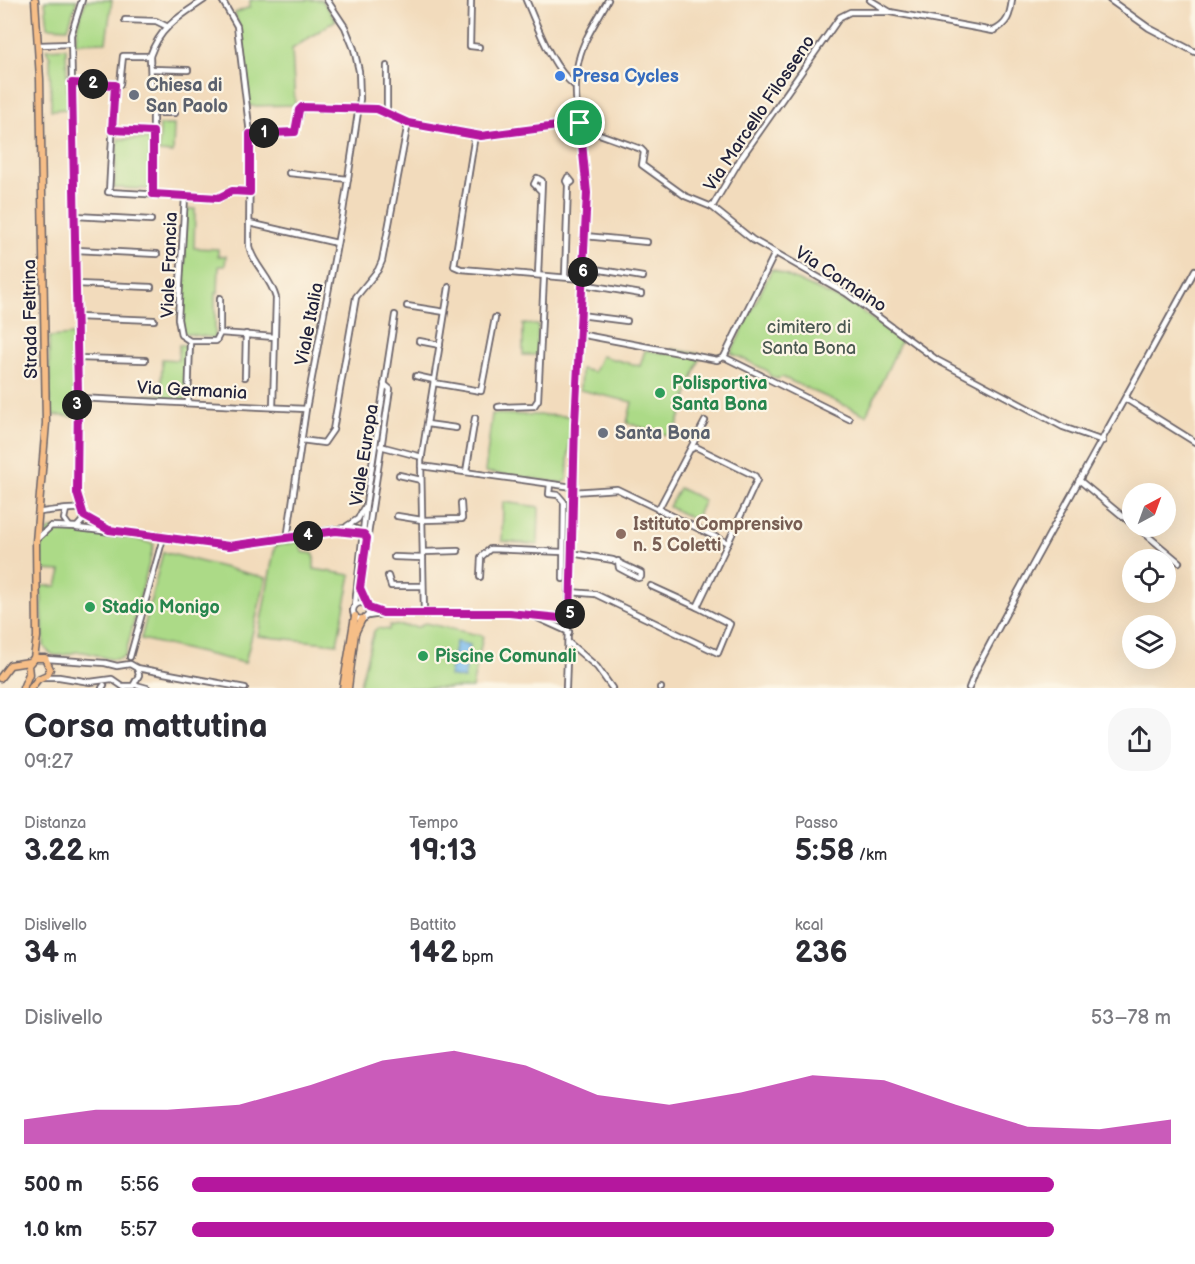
<!DOCTYPE html>
<html lang="it">
<head>
<meta charset="utf-8">
<style>
	body { margin:0; font-family:"Balsamiq Sans",sans-serif; background:#f7f7f7; color:#2b2b33; height:100vh; display:flex; flex-direction:column; font-size:22px; white-space:nowrap }
	* { box-sizing:border-box; margin:0 }
	p { font-size:20px; color:#7c7c81 }
	.icon { flex:none; width:33px; height:33px; fill:none; stroke:currentColor; stroke-width:2; stroke-linecap:round; stroke-linejoin:round }
	.map { position:relative; height:688px; overflow:hidden }
	.sheet { display:flex; flex-direction:column; background:#fff; flex:1 }
	.sheet>* { flex:none }
	.needle { width:39px; rotate:41deg }
	.tools { position:absolute; left:1122px; top:483px; display:grid; gap:12px }
	.tools a { display:grid; place-items:center; width:54px; height:54px; border-radius:50%; background:#fff; box-shadow:0 6px 24px #0002; font-size:30px }
	.pin { position:absolute; display:grid; place-items:center; width:51px; height:51px; color:#fff; margin:-26px; border:3px solid #fff; border-radius:50%; box-shadow:0 2px 6px #0007 }
	.km { position:absolute; width:30px; height:30px; margin:-15px; border-radius:50%; background:#222; color:#fff; font-size:16px; line-height:30px; text-align:center }
	.round { display:grid; place-items:center; flex:none; width:63px; height:63px; border-radius:24px; background:#f7f7f7 }
	.headline { display:flex; align-items:center; justify-content:space-between; height:102px; padding:0 24px }
	h1 { font-size:33px; font-weight:700; line-height:45px }
	.figures { display:grid; grid-template-columns:repeat(3,1fr); gap:9px; height:102px; padding:6px 24px }
	.figures div { display:grid; align-content:center }
	.figures b { font-size:30px; font-weight:700 }
	.figures small { font-size:16px; font-weight:400 }
	.figures p { font-size:16px }
	.chart { height:168px; padding:12px 24px }
	.chart p { display:flex; justify-content:space-between }
	.chart svg { width:100%; height:108px; margin-top:6px; fill:#b5179e; opacity:.7 }
	ul { padding:0 24px; list-style:none; font-size:20px }
	li { display:grid; grid-template-columns:96px 72px 1fr; align-items:center; height:45px }
	li i { height:15px; border-radius:8px; background:#b5179e }
	.map>svg:first-child { display:block }
</style>
</head>
<body>
<div class="map">
<svg width="1195" height="688" viewBox="0 0 1195 688">
	<rect width="100%" height="100%" fill="#fcf5e5"/>
	<filter id="ink" filterUnits="userSpaceOnUse"><feTurbulence type="fractalNoise" baseFrequency=".0167" numOctaves="2"/><feDisplacementMap in="SourceGraphic" scale="12" xChannelSelector="R" yChannelSelector="G"/><feConvolveMatrix kernelMatrix="1 2 1 2 8 2 1 2 1" color-interpolation-filters="sRGB"/></filter>
	<filter id="wash" filterUnits="userSpaceOnUse"><feTurbulence type="fractalNoise" baseFrequency=".008" numOctaves="4" result="noise"/><feDisplacementMap in="SourceGraphic" scale="24" xChannelSelector="R" yChannelSelector="G"/><feGaussianBlur stdDeviation="1.35" result="paint"/><feColorMatrix in="noise" values="0 0 0 0 0 0 0 0 0 0 0 0 0 0 0 0 0 1.4 0 .05"/><feComposite in="paint" operator="in"/></filter>
	<g filter="url(#wash)">
		<rect width="100%" height="100%" fill="#f2dbbc"/>
		<g fill="#acda87" stroke="#677e61" stroke-width="1.5">
			<path d="M 45,0 L 77,0 L 68,28 L 48,27 Z"/>
			<path d="M 86,0 L 112,0 L 106,42 L 75,43 L 78,23 Z"/>
			<path d="M 250,0 L 322,0 L 336,20 L 292,49 L 295,105 L 249,106 L 242,39 L 235,13 L 250,7 Z"/>
			<path d="M 66,48 L 68,109 L 51,110 L 50,57 L 46,49 Z"/>
			<path d="M 160,125 L 174,125 L 173,153 L 159,152 Z"/>
			<path d="M 118,139 L 150,139 L 149,189 L 114,188 Z"/>
			<path d="M 186,209 L 195,209 L 194,248 L 218,249 L 218,256 L 226,256 L 225,266 L 219,266 L 218,293 L 215,293 L 215,338 L 182,333 L 183,320 L 179,319 L 181,287 L 184,286 Z"/>
			<path d="M 772,269 L 856,307 L 901,341 L 866,415 L 782,377 L 777,379 L 770,376 L 768,371 L 731,353 Z"/>
			<path d="M 523,324 L 538,325 L 537,355 L 523,355 Z"/>
			<path d="M 73,335 L 75,417 L 50,415 L 49,337 Z"/>
			<path d="M 179,345 L 188,345 L 186,400 L 146,398 L 146,395 L 161,395 L 162,359 L 178,360 Z"/>
			<path d="M 672,349 L 701,354 L 674,435 L 670,436 L 627,423 L 632,402 L 580,390 L 581,369 L 594,372 L 601,356 L 640,366 L 645,350 L 670,354 Z"/>
			<path d="M 492,414 L 571,416 L 567,480 L 562,483 L 485,472 Z"/>
			<path d="M 679,488 L 704,500 L 695,520 L 669,507 Z"/>
			<path d="M 503,502 L 539,507 L 538,545 L 502,541 Z"/>
			<path d="M 57,528 L 132,538 L 154,544 L 125,656 C 109,666 92,649 77,652 C 69,653 63,657 54,655 C 49,653 46,650 44,646 L 41,586 L 57,586 L 61,571 L 41,570 L 40,545 L 48,530 Z"/>
			<path d="M 300,541 L 302,552 L 314,554 L 314,569 L 351,575 L 337,644 L 258,636 L 275,546 Z"/>
			<path d="M 163,552 L 266,578 L 245,663 L 141,639 Z"/>
			<path d="M 425,623 L 483,636 L 472,688 L 359,688 L 374,631 L 378,628 L 389,630 L 390,625 L 419,627 Z"/>
		</g>
		<path fill="#7abcef" stroke="#4e6f95" stroke-width="1.5" d="M 456,642 L 470,645 L 464,679 L 449,676 Z"/>
	</g>
	<g filter="url(#ink)">
		<g fill="none" stroke-linecap="round" stroke-linejoin="round">
			<g stroke="#6b6368" stroke-width="8">
				<g id="minor">
					<path d="M 222,0 L 237,26 L 250,134 L 249,246 C 253,265 270,276 276,298 L 273,407"/>
					<path d="M 471,0 L 470,46 L 479,47"/>
					<path d="M 526,0 C 539,29 550,65 575,86"/>
					<path d="M 870,0 L 890,12 L 993,31 C 1008,24 1010,15 1012,0"/>
					<path d="M 1110,0 L 1149,28 L 1195,52"/>
					<path d="M 125,20 L 156,21 L 166,26"/>
					<path d="M 39,45 L 71,44"/>
					<path d="M 150,56 L 151,86"/>
					<path d="M 387,66 L 387,112"/>
					<path d="M 151,69 L 188,70"/>
					<path d="M 72,83 L 120,84 L 123,56 L 150,56 C 160,27 180,16 204,0"/>
					<path d="M 112,130 L 153,132"/>
					<path d="M 582,132 L 591,131 L 641,149 L 644,152 L 642,165 L 685,196 L 712,207 L 753,240 L 846,293 L 937,360 L 1063,427 L 1103,441"/>
					<path d="M 250,134 L 294,133 L 302,107 L 377,109 L 408,123"/>
					<path d="M 475,135 L 454,266 L 461,269 L 582,279"/>
					<path d="M 289,173 L 348,179"/>
					<path d="M 108,192 L 218,198 L 232,191 L 250,192"/>
					<path d="M 109,192 L 115,85"/>
					<path d="M 153,194 L 153,113 L 175,113"/>
					<path d="M 185,196 L 178,319 L 181,335 L 190,341 L 188,403"/>
					<path d="M 712,207 L 741,158 L 840,17 L 850,12 L 890,12"/>
					<path d="M 75,216 L 151,220"/>
					<path d="M 249,223 L 337,243"/>
					<path d="M 585,236 L 647,242"/>
					<path d="M 76,250 L 157,254"/>
					<path d="M 775,253 L 724,357 L 849,419"/>
					<path d="M 583,267 L 643,277"/>
					<path d="M 538,275 L 542,181 L 537,178 L 534,184 L 541,191"/>
					<path d="M 565,277 L 568,185 L 572,182 L 568,177 L 566,181 L 568,185"/>
					<path d="M 76,284 L 151,287"/>
					<path d="M 582,284 L 641,294"/>
					<path d="M 220,298 L 220,333"/>
					<path d="M 407,306 L 445,312"/>
					<path d="M 580,315 L 627,321"/>
					<path d="M 77,317 L 154,320"/>
					<path d="M 579,334 L 717,360 L 724,357"/>
					<path d="M 190,341 L 216,341 L 220,333 L 275,337"/>
					<path d="M 419,341 L 440,345"/>
					<path d="M 78,358 L 145,360"/>
					<path d="M 416,376 L 434,380"/>
					<path d="M 245,377 L 246,334"/>
					<path d="M 434,383 L 481,391 L 495,318"/>
					<path d="M 78,398 L 306,409"/>
					<path d="M 1126,399 L 1195,442"/>
					<path d="M 505,406 L 498,407 L 534,406 L 538,400 L 544,276"/>
					<path d="M 427,424 L 456,428"/>
					<path d="M 301,440 L 324,443 L 333,430 L 356,297 L 378,270 L 382,261 L 408,123 L 486,136 L 580,123"/>
					<path d="M 380,446 L 422,457"/>
					<path d="M 691,449 L 696,447 L 755,476 L 757,480 L 728,543"/>
					<path d="M 421,466 L 573,487"/>
					<path d="M 466,472 L 475,418"/>
					<path d="M 399,475 L 421,480"/>
					<path d="M 1079,480 L 1132,524"/>
					<path d="M 550,484 L 549,494 L 558,495 L 564,502 L 563,579"/>
					<path d="M 573,492 L 617,489 L 728,543 L 697,607 L 651,586"/>
					<path d="M 66,510 L 64,519 L 69,526"/>
					<path d="M 658,510 L 705,421"/>
					<path d="M 38,513 C 42,511 77,508 80,509"/>
					<path d="M 84,516 L 104,528"/>
					<path d="M 397,516 L 422,520 L 462,519 L 461,503"/>
					<path d="M 347,526 L 358,519 L 363,509"/>
					<path d="M 1136,526 L 1179,562"/>
					<path d="M 77,528 L 234,546 L 351,527 L 362,531 L 367,538"/>
					<path d="M 339,531 L 363,534"/>
					<path d="M 37,539 L 51,526 L 77,527 L 84,519 L 77,493 L 78,393 L 71,35 L 82,0"/>
					<path d="M 287,539 L 306,409 L 342,218 L 360,99 L 359,71 L 354,49 L 345,27 L 327,0"/>
					<path d="M 423,552 L 458,551"/>
					<path d="M 571,553 L 613,560 L 641,573 L 641,577 L 638,578 L 619,568 L 618,561"/>
					<path d="M 394,557 L 423,558"/>
					<path d="M 388,576 L 391,586 L 423,586"/>
					<path d="M 480,577 L 481,557 L 490,549 L 563,552"/>
					<path d="M 570,592 L 595,594 L 718,653 L 730,624 L 697,607"/>
					<circle cx="361" cy="611" r="8"/>
					<path d="M 365,604 L 360,588 L 390,389 L 384,384"/>
					<path d="M 355,605 L 366,504 L 395,315"/>
					<path d="M 424,613 L 421,461 L 449,287"/>
					<path d="M 368,616 L 388,613 L 507,613 L 569,619"/>
					<path d="M 557,617 L 570,605"/>
					<path d="M 538,618 L 569,632"/>
					<path d="M 547,619 L 569,622"/>
					<path d="M 568,642 L 597,667 L 612,688"/>
					<path d="M 130,657 L 163,538"/>
					<path d="M 47,659 L 105,663 L 117,666 L 130,664 L 137,668 L 139,675 L 133,686 L 123,686"/>
					<path d="M 137,668 L 245,688"/>
					<path d="M 45,677 L 59,677 L 90,682 L 112,679 L 125,688"/>
					<path d="M 136,685 L 147,688"/>
					<path d="M 102,688 L 104,685"/>
					<path d="M 566,688 L 575,423 L 587,193 C 586,151 569,97 579,59 C 584,38 598,19 608,0"/>
					<path d="M 660,688 L 661,688"/>
					<path d="M 969,688 L 976,670 C 1047,535 1123,404 1195,270"/>
				</g>
			</g>
			<g stroke="#6b6368" stroke-width="9">
				<g id="major">
					<path d="M 0,678 L 10,665 L 29,662"/>
					<path d="M 23,688 L 29,674 L 28,665 L 34,658 L 37,637 L 36,542 L 46,423 L 40,79 L 35,0"/>
					<path d="M 31,688 L 38,679 L 47,675 L 50,669 L 45,658 L 34,658"/>
					<path d="M 343,688 L 355,616"/>
					<path d="M 348,688 L 355,633 L 362,619"/>
				</g>
			</g>
			<use href="#minor" stroke="#fff" stroke-width="4.5"/>
			<use href="#major" stroke="#f6be87" stroke-width="6"/>
		</g>
	</g>
	<g fill="none" stroke-linecap="round" stroke-linejoin="round" filter="url(#ink)">
		<g stroke="#fff" stroke-width="12">
			<path id="route" d="M 72,83 L 115,85 L 112,130 L 153,132 L 153,194 L 218,198 L 232,191 L 250,192 L 250,134 L 295,132 L 299,110 L 302,107 L 377,109 L 408,123 L 481,136 L 580,123 L 587,193 L 575,423 L 570,619 L 509,613 L 383,613 L 369,608 L 360,588 L 367,538 L 364,534 L 336,531 L 229,546 L 109,530 L 84,516 L 77,493 L 78,393 Z"/>
		</g>
		<use href="#route" stroke="#b5179e" stroke-width="8"/>
	</g>
	<circle fill="#3f7fe0" stroke="#fcf5e5" stroke-width="2" cx="560" cy="76" r="6"/>
	<g fill="#6b7280" stroke="#fcf5e5" stroke-width="2">
		<circle cx="134" cy="95" r="6"/>
		<circle cx="603" cy="433" r="6"/>
	</g>
	<g fill="#2e9e5b" stroke="#fcf5e5" stroke-width="2">
		<circle cx="660" cy="393" r="6"/>
		<circle cx="90" cy="607" r="6"/>
		<circle cx="423" cy="656" r="6"/>
	</g>
	<circle fill="#8d6e63" stroke="#fcf5e5" stroke-width="2" cx="621" cy="534" r="6"/>
	<g text-anchor="middle" stroke-width="4.5" stroke-linejoin="round" paint-order="stroke">
		<g font-size="18" font-weight="bold" fill="#366cbe" stroke="#fcf5e5" text-anchor="start">
			<text x="572" y="82">Presa Cycles</text>
		</g>
		<g font-size="18" font-weight="bold" fill="#5b616d" stroke="#fcf5e5" text-anchor="start">
			<text x="146" y="91">Chiesa di<tspan x="146" dy="21">San Paolo</tspan></text>
			<text x="615" y="439">Santa Bona</text>
		</g>
		<g font-size="18" fill="#22223b" stroke="#fcf5e5">
			<text transform="translate(759 113) rotate(-56)" y="6">Via Marcello Filosseno</text>
			<text transform="translate(169 265) rotate(-88)" y="6">Viale Francia</text>
			<text transform="translate(841 279) rotate(33)" y="6">Via Cornaino</text>
			<text transform="translate(30 319) rotate(-91)" y="6">Strada Feltrina</text>
			<text transform="translate(309 324) rotate(-79)" y="6">Viale Italia</text>
			<text transform="translate(192 390) rotate(3)" y="6">Via Germania</text>
			<text transform="translate(364 455) rotate(-81)" y="6">Viale Europa</text>
		</g>
		<g font-size="18" fill="#4b5952" stroke="#fcf5e5">
			<text x="809" y="333">cimitero di<tspan x="809" dy="21">Santa Bona</tspan></text>
		</g>
		<g font-size="18" font-weight="bold" fill="#27864d" stroke="#fcf5e5" text-anchor="start">
			<text x="672" y="389">Polisportiva<tspan x="672" dy="21">Santa Bona</tspan></text>
			<text x="102" y="613">Stadio Monigo</text>
			<text x="435" y="662">Piscine Comunali</text>
		</g>
		<g font-size="18" font-weight="bold" fill="#785e54" stroke="#fcf5e5" text-anchor="start">
			<text x="633" y="530">Istituto Comprensivo<tspan x="633" dy="21">n. 5 Coletti</tspan></text>
		</g>
	</g>
</svg>
<div class="tools">
<a><svg class="needle" viewBox="-14 -14 28 28"><path d="M0-13l5 13h-10z" fill="#e53935"/><path d="M0 13l5-13h-10z" fill="#7c7c81"/></svg></a>
<a><svg class="icon" aria-label="locate" viewBox="0 0 24 24"><circle cx="12" cy="12" r="6"/><path d="M12 2v4M12 18v4M2 12h4M18 12h4"/></svg></a>
<a><svg class="icon" aria-label="layers" viewBox="0 0 24 24"><path d="M12 4l9 5-9 5-9-5zM3 14l9 5 9-5"/></svg></a>
</div>
<div class="pin" style="left:580px;top:123px;background:#1e9e55"><svg class="icon" aria-label="arrive" viewBox="0 0 24 24"><path d="M6 21V4h12l-3 4 3 4H6"/></svg></div>
<b class="km" style="left:264px;top:133px">1</b>
<b class="km" style="left:93px;top:84px">2</b>
<b class="km" style="left:77px;top:405px">3</b>
<b class="km" style="left:308px;top:536px">4</b>
<b class="km" style="left:570px;top:614px">5</b>
<b class="km" style="left:583px;top:272px">6</b>
</div>
<section class="sheet">
<div class="headline"><div><h1>Corsa mattutina</h1><p>09:27</p></div><a class="round"><svg class="icon" aria-label="share" viewBox="0 0 24 24"><path d="M12 15V3M7 8l5-5 5 5M5 13v7h14v-7"/></svg></a></div>
<div class="figures">
<div><p>Distanza</p><b>3.22<small> km</small></b></div>
<div><p>Tempo</p><b>19:13</b></div>
<div><p>Passo</p><b>5:58<small> /km</small></b></div>
</div>
<div class="figures">
<div><p>Dislivello</p><b>34<small> m</small></b></div>
<div><p>Battito</p><b>142<small> bpm</small></b></div>
<div><p>kcal</p><b>236</b></div>
</div>
<div class="chart"><p><span>Dislivello</span>53–78 m</p>
<svg viewBox="0 0 160 44" preserveAspectRatio="none"><path d="M0 44V34L10 30L20 30L30 28L40 20L50 10L60 6L70 12L80 24L90 28L100 23L110 16L120 18L130 28L140 37L150 38L160 34V44z"/></svg>
</div>
<ul>
<li><b>500 m</b>5:56<i style="width:88%"></i></li>
<li><b>1.0 km</b>5:57<i style="width:88%"></i></li>
</ul>
</section>
</body>
</html>
